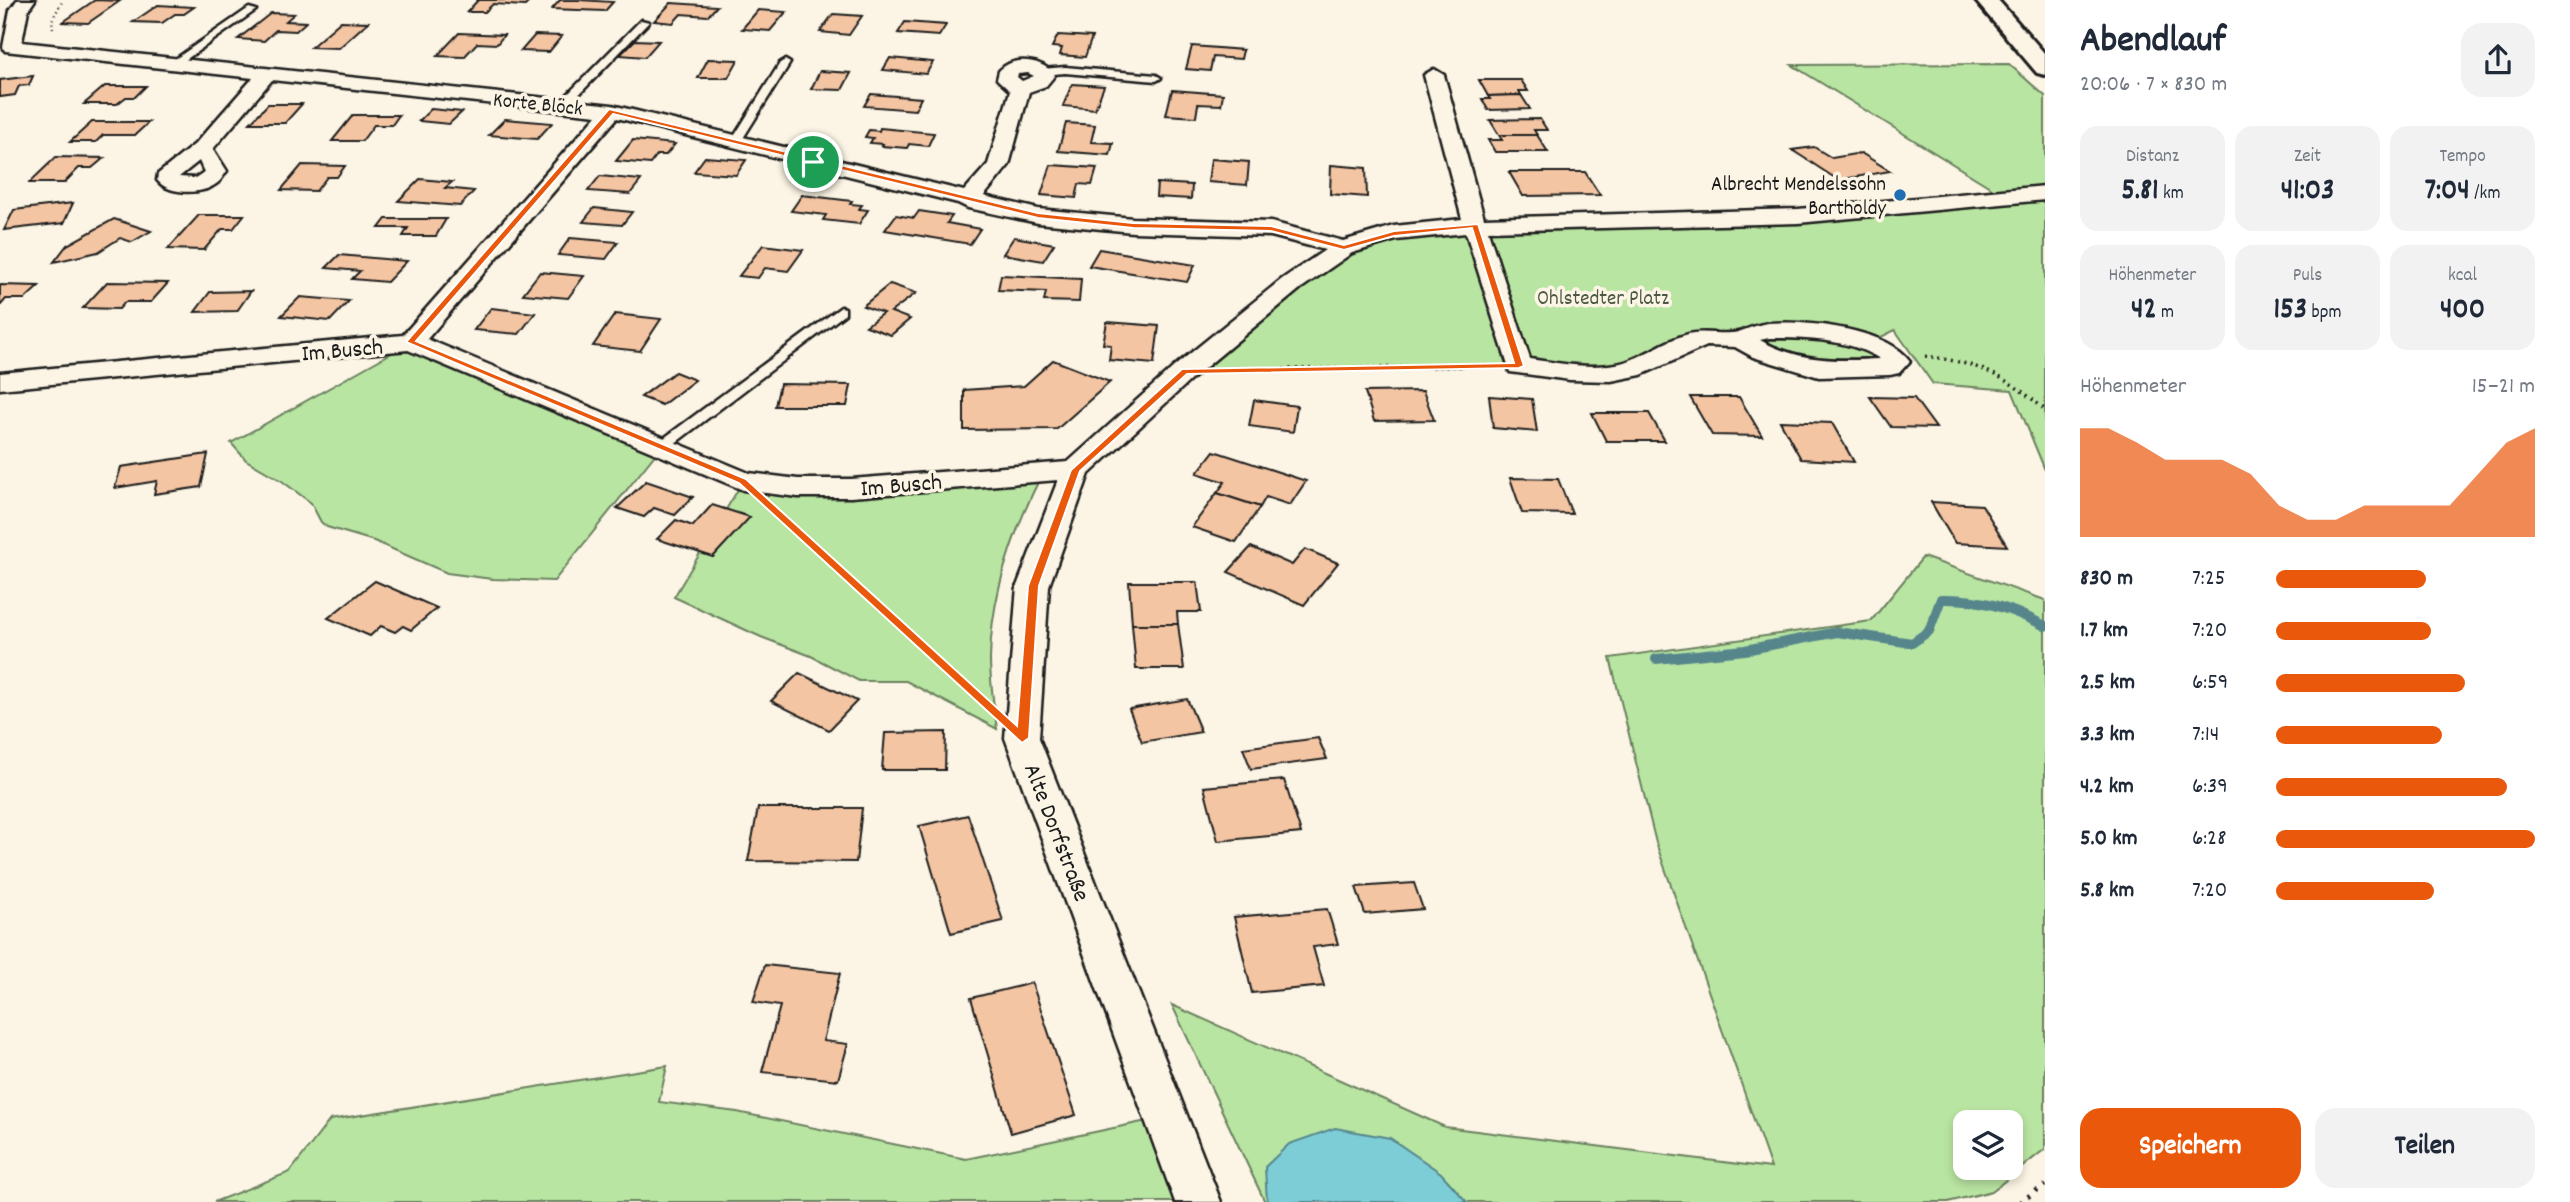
<!DOCTYPE html>
<html lang="de">
<head>
<meta charset="utf-8">
<style>
	body { margin:0; font-family:Dekko,sans-serif; background:#f2f2f3; color:#1f2937; height:100vh; display:flex; flex-direction:column; font-size:26px; white-space:nowrap }
	* { box-sizing:border-box; margin:0 }
	p { font-size:23px; color:#747a83 }
	.icon { flex:none; width:38px; height:38px; fill:none; stroke:currentColor; stroke-width:2; stroke-linecap:round; stroke-linejoin:round }
	.map { position:relative; flex:1; overflow:hidden }
	.sheet { display:flex; flex-direction:column; background:#fff; width:525px }
	.sheet>* { flex:none }
	.tools { position:absolute; left:1953px; top:1110px; display:grid; gap:14px }
	.tools a { display:grid; place-items:center; width:70px; height:70px; border-radius:14px; background:#fff; box-shadow:0 4px 10px #0003; font-size:35px }
	.pin { position:absolute; display:grid; place-items:center; width:60px; height:60px; color:#fff; margin:-30px; border:4px solid #fff; border-radius:50%; box-shadow:0 2px 7px #0007 }
	.round { display:grid; place-items:center; flex:none; width:74px; height:74px; border-radius:21px; background:#f2f2f3 }
	.headline { display:flex; align-items:center; justify-content:space-between; height:119px; padding:0 35px }
	h1 { font-size:38px; font-weight:800; line-height:52px }
	.metrics { display:grid; grid-template-columns:repeat(3,1fr); gap:10px; height:119px; padding:7px 35px }
	.metrics div { display:grid; align-content:center; border-radius:18px; background:#f2f2f3; text-align:center }
	.metrics b { font-size:30px; font-weight:800 }
	.metrics small { font-size:19px; font-weight:400 }
	.metrics p { font-size:19px }
	.chart { height:196px; padding:14px 35px }
	.chart p { display:flex; justify-content:space-between }
	.chart svg { width:100%; height:126px; margin-top:7px; fill:#ea580c; opacity:.7 }
	.cta { display:flex; gap:14px; margin-top:auto; padding:14px 35px }
	.cta a { flex:1; height:80px; border-radius:21px; background:#ea580c; color:#fff; font-size:28px; font-weight:800; line-height:80px; text-align:center }
	.cta a+a { background:#f2f2f3; color:#1f2937 }
	ul { padding:0 35px; list-style:none; font-size:23px }
	li { display:grid; grid-template-columns:112px 84px 1fr; align-items:center; height:52px }
	li i { height:18px; border-radius:9px; background:#ea580c }
	main { display:flex; flex:1; min-height:0 }
	.map>svg:first-child { display:block }
</style>
</head>
<body>
<main>
<div class="map">
<svg width="2045" height="1202" viewBox="0 0 2045 1202">
	<rect width="100%" height="100%" fill="#fcf5e5"/>
	<filter id="ink" filterUnits="userSpaceOnUse"><feTurbulence type="fractalNoise" baseFrequency=".0143" numOctaves="2"/><feDisplacementMap in="SourceGraphic" scale="14" xChannelSelector="R" yChannelSelector="G"/><feConvolveMatrix kernelMatrix="1 2 1 2 8 2 1 2 1" color-interpolation-filters="sRGB"/></filter>
	<g filter="url(#ink)">
		<g fill="#b9e5a2" stroke="#6a805f" stroke-width="2" fill-rule="evenodd">
			<path d="M 2009,64 L 2045,96 L 2045,470 L 2012,390 L 1933,384 L 1895,330 L 1869,343 L 1893,356 L 1868,369 L 1707,338 L 1632,369 L 1519,366 L 1185,371 L 1344,248 L 1394,233 L 1798,216 L 2003,195 L 1792,65 Z"/>
			<path d="M 411,342 L 661,447 L 554,581 L 492,579 L 447,573 L 374,541 L 327,527 L 321,522 L 311,503 L 282,481 L 246,460 L 231,443 Z"/>
			<path d="M 1043,472 C 1014,529 991,595 990,659 C 990,682 994,706 997,729 L 906,681 L 859,681 L 811,656 L 761,637 L 674,597 L 743,481 L 769,486 Z"/>
			<path d="M 1923,557 L 2045,600 L 2045,1149 L 1992,1191 L 1948,1202 L 1265,1202 L 1172,1005 L 1445,1127 L 1771,1168 L 1656,843 L 1610,658 L 1871,621 ZM 1965,1122 L 2011,1122 L 2011,1167 L 1965,1167 Z"/>
			<path d="M 667,1066 L 659,1102 L 737,1112 L 966,1159 L 1166,1117 L 1198,1202 L 214,1202 L 290,1172 L 330,1120 Z"/>
		</g>
		<path fill="#7dcdd7" stroke="#56868c" stroke-width="2" d="M 1335,1128 L 1390,1138 L 1441,1173 L 1467,1202 L 1267,1202 L 1265,1167 L 1289,1144 Z"/>
		<g fill="none" stroke-linecap="round" stroke-linejoin="round">
			<path stroke="#56868c" stroke-width="10" d="M 1656,659 L 1745,650 L 1837,632 L 1912,643 L 1929,631 L 1941,599 C 1980,598 2011,608 2045,626"/>
		</g>
		<g fill="#f4c5a3" stroke="#1c1c1c" stroke-width="2">
			<path d="M 95,0 L 120,1 L 88,23 L 63,22 Z"/>
			<path d="M 478,0 L 531,0 L 525,6 L 493,4 L 485,12 L 467,12 Z"/>
			<path d="M 560,0 L 580,0 L 613,2 L 605,11 L 552,9 Z"/>
			<path d="M 671,3 L 717,6 L 708,16 L 681,14 L 673,23 L 654,21 Z"/>
			<path d="M 158,5 L 194,7 L 184,14 L 175,14 L 162,23 L 133,22 Z"/>
			<path d="M 758,10 L 786,12 L 770,31 L 742,29 Z"/>
			<path d="M 271,13 L 294,14 L 286,21 L 306,22 L 296,31 L 276,30 L 264,41 L 238,39 Z"/>
			<path d="M 833,14 L 862,16 L 849,35 L 820,32 Z"/>
			<path d="M 341,21 L 368,22 L 339,48 L 311,47 Z"/>
			<path d="M 905,22 L 946,25 L 939,36 L 898,33 Z"/>
			<path d="M 459,33 L 504,35 L 497,44 L 477,43 L 464,57 L 437,56 Z"/>
			<path d="M 535,35 L 562,36 L 549,52 L 521,51 Z"/>
			<path d="M 1058,35 L 1092,37 L 1085,57 L 1060,55 L 1062,48 L 1052,47 Z"/>
			<path d="M 635,40 L 659,41 L 645,57 L 620,55 Z"/>
			<path d="M 1192,46 L 1243,50 L 1241,59 L 1213,57 L 1210,71 L 1186,69 Z"/>
			<path d="M 890,58 L 933,62 L 926,74 L 883,70 Z"/>
			<path d="M 708,59 L 738,60 L 728,78 L 698,78 Z"/>
			<path d="M 820,71 L 851,73 L 842,90 L 811,89 Z"/>
			<path d="M 33,76 L 29,85 L 19,86 L 15,95 L 0,97 L 0,80 Z"/>
			<path d="M 1479,80 L 1521,80 L 1528,91 L 1519,91 L 1521,95 L 1488,96 Z"/>
			<path d="M 1072,84 L 1104,86 L 1095,109 L 1063,106 Z"/>
			<path d="M 105,86 L 146,86 L 135,97 L 126,97 L 117,104 L 84,104 Z"/>
			<path d="M 1172,90 L 1223,94 L 1221,105 L 1198,104 L 1196,117 L 1166,115 Z"/>
			<path d="M 871,94 L 921,98 L 915,110 L 864,106 Z"/>
			<path d="M 1521,95 L 1530,109 L 1488,110 L 1482,99 L 1490,99 L 1488,96 Z"/>
			<path d="M 268,104 L 302,104 L 285,123 L 250,123 Z"/>
			<path d="M 431,109 L 462,112 L 449,124 L 419,121 Z"/>
			<path d="M 353,115 L 399,115 L 392,125 L 374,125 L 362,141 L 332,141 Z"/>
			<path d="M 505,119 L 552,123 L 537,139 L 489,135 Z"/>
			<path d="M 1540,119 L 1547,130 L 1534,130 L 1537,135 L 1499,135 L 1490,120 Z"/>
			<path d="M 92,122 L 149,122 L 135,135 L 103,135 L 96,142 L 70,142 Z"/>
			<path d="M 1066,123 L 1095,125 L 1091,142 L 1113,143 L 1110,155 L 1058,151 Z"/>
			<path d="M 880,128 L 934,133 L 928,146 L 909,144 L 907,148 L 882,146 L 883,144 L 870,143 L 873,138 L 865,137 L 869,130 L 879,131 Z"/>
			<path d="M 1499,135 L 1537,135 L 1548,152 L 1495,152 L 1488,140 L 1502,140 Z"/>
			<path d="M 633,140 L 675,144 L 666,155 L 657,155 L 650,164 L 616,161 Z"/>
			<path d="M 1814,147 L 1832,158 L 1861,153 L 1890,171 L 1838,180 L 1792,150 Z"/>
			<path d="M 56,157 L 104,158 L 92,168 L 79,168 L 64,183 L 29,183 Z"/>
			<path d="M 705,157 L 746,160 L 736,175 L 694,172 Z"/>
			<path d="M 1211,159 L 1249,162 L 1247,185 L 1208,182 Z"/>
			<path d="M 302,165 L 345,166 L 337,177 L 327,177 L 316,191 L 281,190 Z"/>
			<path d="M 1051,165 L 1097,168 L 1092,185 L 1079,184 L 1076,198 L 1041,195 Z"/>
			<path d="M 1331,165 L 1366,168 L 1367,197 L 1330,194 Z"/>
			<path d="M 1509,172 L 1585,172 L 1600,195 L 1523,196 Z"/>
			<path d="M 600,176 L 641,180 L 630,194 L 588,191 Z"/>
			<path d="M 420,179 L 452,182 L 445,188 L 474,191 L 460,206 L 398,201 Z"/>
			<path d="M 1157,183 L 1192,185 L 1191,199 L 1156,197 Z"/>
			<path d="M 802,195 L 852,201 L 850,204 L 862,205 L 859,209 L 868,210 L 859,224 L 823,220 L 826,215 L 791,211 Z"/>
			<path d="M 73,203 L 64,223 L 4,230 L 14,210 Z"/>
			<path d="M 594,208 L 632,212 L 622,225 L 583,222 Z"/>
			<path d="M 919,211 L 952,216 L 947,223 L 980,229 L 970,244 L 885,230 L 896,215 L 914,218 Z"/>
			<path d="M 199,215 L 244,215 L 233,229 L 222,229 L 204,250 L 168,249 Z"/>
			<path d="M 114,219 L 151,231 L 132,242 L 120,238 L 98,252 L 54,262 L 67,245 Z"/>
			<path d="M 386,219 L 446,219 L 436,236 L 403,236 L 408,228 L 379,228 Z"/>
			<path d="M 1014,237 L 1054,244 L 1043,261 L 1003,254 Z"/>
			<path d="M 570,238 L 618,242 L 606,259 L 558,255 Z"/>
			<path d="M 763,245 L 803,250 L 788,271 L 765,268 L 758,278 L 739,276 Z"/>
			<path d="M 1099,249 L 1195,265 L 1187,282 L 1089,266 Z"/>
			<path d="M 339,255 L 407,261 L 387,282 L 352,279 L 360,271 L 326,268 Z"/>
			<path d="M 540,272 L 584,276 L 568,298 L 523,294 Z"/>
			<path d="M 1001,275 L 1081,279 L 1079,302 L 1044,301 L 1046,292 L 998,290 Z"/>
			<path d="M 107,282 L 168,283 L 151,302 L 125,302 L 119,309 L 83,308 Z"/>
			<path d="M 890,284 L 916,293 L 891,312 L 910,319 L 891,335 L 866,326 L 883,313 L 863,306 Z"/>
			<path d="M 0,285 L 39,286 L 25,299 L 6,299 L 0,306 Z"/>
			<path d="M 251,291 L 237,311 L 195,312 L 210,292 Z"/>
			<path d="M 300,297 L 349,301 L 330,321 L 281,316 Z"/>
			<path d="M 491,308 L 535,313 L 519,334 L 474,330 Z"/>
			<path d="M 615,314 L 661,319 L 640,351 L 593,346 Z"/>
			<path d="M 1107,322 L 1159,326 L 1154,364 L 1109,360 L 1111,345 L 1103,344 Z"/>
			<path d="M 1053,360 L 1110,382 L 1057,429 L 964,430 L 964,390 L 1024,386 Z"/>
			<path d="M 675,372 L 695,380 L 662,405 L 641,397 Z"/>
			<path d="M 780,384 L 851,385 L 847,406 L 775,406 Z"/>
			<path d="M 1423,391 L 1434,420 L 1374,421 L 1365,392 Z"/>
			<path d="M 1489,396 L 1532,399 L 1537,432 L 1493,428 Z"/>
			<path d="M 1690,397 L 1739,397 L 1762,436 L 1712,435 Z"/>
			<path d="M 1870,397 L 1914,398 L 1936,428 L 1891,427 Z"/>
			<path d="M 1254,400 L 1297,406 L 1293,432 L 1249,426 Z"/>
			<path d="M 1592,413 L 1649,413 L 1665,441 L 1606,441 Z"/>
			<path d="M 1780,421 L 1832,423 L 1854,462 L 1801,459 Z"/>
			<path d="M 1214,451 L 1306,481 L 1290,505 L 1266,497 L 1260,507 L 1217,493 L 1225,482 L 1197,473 Z"/>
			<path d="M 208,454 L 201,487 L 154,494 L 157,481 L 115,488 L 121,467 Z"/>
			<path d="M 1510,478 L 1558,479 L 1572,514 L 1522,513 Z"/>
			<path d="M 646,481 L 693,497 L 675,515 L 654,508 L 644,517 L 617,508 Z"/>
			<path d="M 1217,493 L 1260,507 L 1236,542 L 1192,527 Z"/>
			<path d="M 1931,502 L 1982,505 L 2007,546 L 1955,543 Z"/>
			<path d="M 712,505 L 750,517 L 713,557 L 657,539 L 676,520 L 693,526 Z"/>
			<path d="M 1251,547 L 1292,565 L 1305,549 L 1338,563 L 1304,605 L 1228,572 Z"/>
			<path d="M 375,581 L 437,608 L 411,630 L 403,626 L 395,632 L 381,626 L 370,636 L 328,618 Z"/>
			<path d="M 1129,582 L 1197,582 L 1201,612 L 1177,612 L 1178,624 L 1132,624 Z"/>
			<path d="M 1132,624 L 1178,624 L 1184,669 L 1136,669 Z"/>
			<path d="M 799,673 L 857,701 L 829,730 L 771,701 Z"/>
			<path d="M 1187,699 L 1201,732 L 1142,742 L 1129,709 Z"/>
			<path d="M 946,732 L 945,770 L 882,770 L 885,733 Z"/>
			<path d="M 1318,738 L 1327,759 L 1251,769 L 1243,748 Z"/>
			<path d="M 1284,780 L 1301,833 L 1218,841 L 1204,787 Z"/>
			<path d="M 758,808 L 862,808 L 856,862 L 748,861 Z"/>
			<path d="M 968,815 L 1003,921 L 951,933 L 919,826 Z"/>
			<path d="M 1414,883 L 1423,909 L 1365,914 L 1356,887 Z"/>
			<path d="M 1327,909 L 1338,944 L 1313,947 L 1324,986 L 1252,993 L 1234,917 Z"/>
			<path d="M 765,965 L 840,973 L 823,1041 L 848,1044 L 838,1080 L 762,1072 L 780,1006 L 753,1002 Z"/>
			<path d="M 1032,983 L 1076,1115 L 1011,1133 L 971,998 Z"/>
		</g>
		<g fill="none" stroke-linecap="round" stroke-linejoin="round">
			<g stroke="#1c1c1c" stroke-width="5">
				<g id="lane">
					<path d="M 249,8 L 256,10 L 174,68 L 168,68 L 168,64 Z"/>
					<path d="M 641,20 L 649,22 L 566,108 L 558,108 L 558,104 Z"/>
					<path d="M 785,60 L 790,63 L 740,143 L 731,145 L 730,143 L 780,63 Z"/>
					<path d="M 1065,67 L 1156,75 L 1161,78 L 1156,81 L 1065,73 L 1042,75 L 1037,72 L 1042,69 Z"/>
					<path d="M 841,307 L 845,308 L 845,314 L 666,450 L 656,450 L 654,447 L 656,444 Z"/>
				</g>
			</g>
			<g stroke="#1c1c1c" stroke-width="5">
				<path id="street" d="M 17,0 L 35,0 L 28,10 L 22,42 L 612,105 L 964,191 L 988,164 L 1010,91 L 997,79 L 999,71 C 1013,55 1042,59 1055,75 L 1046,86 L 1029,92 L 1009,165 L 984,196 L 1038,209 L 1133,218 L 1271,222 L 1343,241 L 1394,226 L 1462,219 L 1424,75 L 1434,69 L 1444,75 L 1484,218 L 1798,209 L 2045,186 L 2045,200 L 1798,223 L 1488,231 L 1530,359 C 1557,363 1588,369 1616,364 C 1640,360 1661,342 1685,335 C 1703,329 1721,336 1738,332 C 1748,329 1758,324 1769,323 C 1806,320 1888,329 1910,361 L 1899,373 L 1890,375 L 1819,377 L 1753,357 L 1735,347 L 1707,346 L 1641,375 L 1611,381 L 1570,380 L 1510,372 L 1466,233 L 1396,240 L 1352,253 L 1300,289 L 1194,377 L 1089,474 L 1049,586 L 1039,738 L 1221,1202 L 1175,1202 L 1005,738 L 1017,586 L 1058,480 L 851,497 L 798,497 L 743,490 L 408,350 L 0,389 L 0,373 L 403,335 L 597,115 L 272,80 L 213,149 L 227,171 C 223,176 221,181 216,184 C 202,195 168,195 157,180 L 158,174 L 195,144 L 253,78 L 5,51 L 3,47 L 10,10 ZM 1028,73 L 1034,76 L 1022,81 L 1017,77 L 1018,74 ZM 617,118 L 958,203 L 968,208 L 1038,223 L 1133,232 L 1271,236 L 1325,250 L 1282,279 L 1176,365 L 1068,462 L 851,479 L 798,479 L 749,473 L 427,339 ZM 199,161 L 204,172 L 195,178 L 179,177 ZM 1769,338 C 1806,338 1849,339 1880,359 C 1837,361 1799,362 1760,340 Z"/>
			</g>
			<g stroke="#1c1c1c" stroke-width="6">
				<path id="secondary" d="M 1975,0 L 1998,0 L 2045,54 L 2045,75 L 2037,73 Z"/>
			</g>
			<path stroke="#1c1c1c" stroke-width="2.5" stroke-dasharray="1 3.5" stroke-linecap="butt" d="M 53,28 L 52,20 L 63,0"/>
			<g stroke="#1c1c1c" stroke-width="3.5" stroke-dasharray="2 4.5" stroke-linecap="butt">
				<path d="M 1925,356 C 1978,363 2005,375 2045,410"/>
				<path d="M 1231,370 L 1489,366"/>
			</g>
			<path stroke="#1c1c1c" stroke-width="4.5" stroke-dasharray="2 5" stroke-linecap="butt" d="M 777,512 L 989,708"/>
			<path stroke="#1c1c1c" stroke-width="5" stroke-dasharray="2.5 7" stroke-linecap="butt" d="M 2020,1202 L 2045,1185"/>
			<use href="#lane" fill="#fcf5e5" fill-rule="evenodd"/>
			<use href="#street" fill="#fcf5e5" fill-rule="evenodd"/>
			<use href="#secondary" fill="#fcf5e5" fill-rule="evenodd"/>
		</g>
	</g>
	<path fill="#ea580c" stroke="#fff" stroke-width="2" fill-rule="evenodd" d="M 609,109 L 1038,213 L 1133,223 L 1271,226 L 1344,245 L 1394,231 L 1478,224 L 1524,366 L 1519,368 L 1187,374 L 1080,471 L 1039,586 L 1029,738 L 1022,743 L 739,483 L 406,342 ZM 613,114 L 1038,218 L 1133,228 L 1271,231 L 1344,250 L 1394,236 L 1472,228 L 1514,363 L 1182,369 L 1071,470 L 1028,586 L 1017,726 L 746,479 L 416,341 Z"/>
	<circle fill="#1f6fb2" stroke="#fcf5e5" stroke-width="2.5" cx="1900" cy="195" r="7"/>
	<g text-anchor="middle" stroke-width="7" stroke-linejoin="round" paint-order="stroke">
		<g font-size="21" fill="#1c1c1c" stroke="#fcf5e5">
			<text transform="translate(538 103) rotate(6)" y="7">Korte Blöck</text>
		</g>
		<g font-size="21" fill="#1c1c1c" stroke="#fcf5e5" text-anchor="end">
			<text x="1886" y="190">Albrecht Mendelssohn<tspan x="1886" dy="24">Bartholdy</tspan></text>
		</g>
		<g font-size="21" fill="#4b5844" stroke="#fcf5e5">
			<text x="1603" y="304">Ohlstedter Platz</text>
		</g>
		<g font-size="24" fill="#1c1c1c" stroke="#fcf5e5">
			<text transform="translate(342 349) rotate(-5)" y="8">Im Busch</text>
			<text transform="translate(901 484) rotate(-5)" y="8">Im Busch</text>
			<text transform="translate(1058 832) rotate(69)" y="8">Alte Dorfstraße</text>
		</g>
	</g>
</svg>
<div class="tools">
<a><svg class="icon" aria-label="layers" viewBox="0 0 24 24"><path d="M12 4l9 5-9 5-9-5zM3 14l9 5 9-5"/></svg></a>
</div>
<div class="pin" style="left:813px;top:162px;background:#1e9e55"><svg class="icon" aria-label="arrive" viewBox="0 0 24 24"><path d="M6 21V4h12l-3 4 3 4H6"/></svg></div>
</div>
<section class="sheet">
<div class="headline"><div><h1>Abendlauf</h1><p>20:06 · 7 × 830 m</p></div><a class="round"><svg class="icon" aria-label="share" viewBox="0 0 24 24"><path d="M12 15V3M7 8l5-5 5 5M5 13v7h14v-7"/></svg></a></div>
<div class="metrics">
<div><p>Distanz</p><b>5.81<small> km</small></b></div>
<div><p>Zeit</p><b>41:03</b></div>
<div><p>Tempo</p><b>7:04<small> /km</small></b></div>
</div>
<div class="metrics">
<div><p>Höhenmeter</p><b>42<small> m</small></b></div>
<div><p>Puls</p><b>153<small> bpm</small></b></div>
<div><p>kcal</p><b>400</b></div>
</div>
<div class="chart"><p><span>Höhenmeter</span>15–21 m</p>
<svg viewBox="0 0 160 44" preserveAspectRatio="none"><path d="M0 44V6L10 6L20 11L30 17L40 17L50 17L60 22L70 33L80 38L90 38L100 33L110 33L120 33L130 33L140 22L150 11L160 6V44z"/></svg>
</div>
<ul>
<li><b>830 m</b>7:25<i style="width:58%"></i></li>
<li><b>1.7 km</b>7:20<i style="width:60%"></i></li>
<li><b>2.5 km</b>6:59<i style="width:73%"></i></li>
<li><b>3.3 km</b>7:14<i style="width:64%"></i></li>
<li><b>4.2 km</b>6:39<i style="width:89%"></i></li>
<li><b>5.0 km</b>6:28<i style="width:100%"></i></li>
<li><b>5.8 km</b>7:20<i style="width:61%"></i></li>
</ul>
<div class="cta"><a>Speichern</a><a>Teilen</a></div>
</section>
</main>
</body>
</html>
